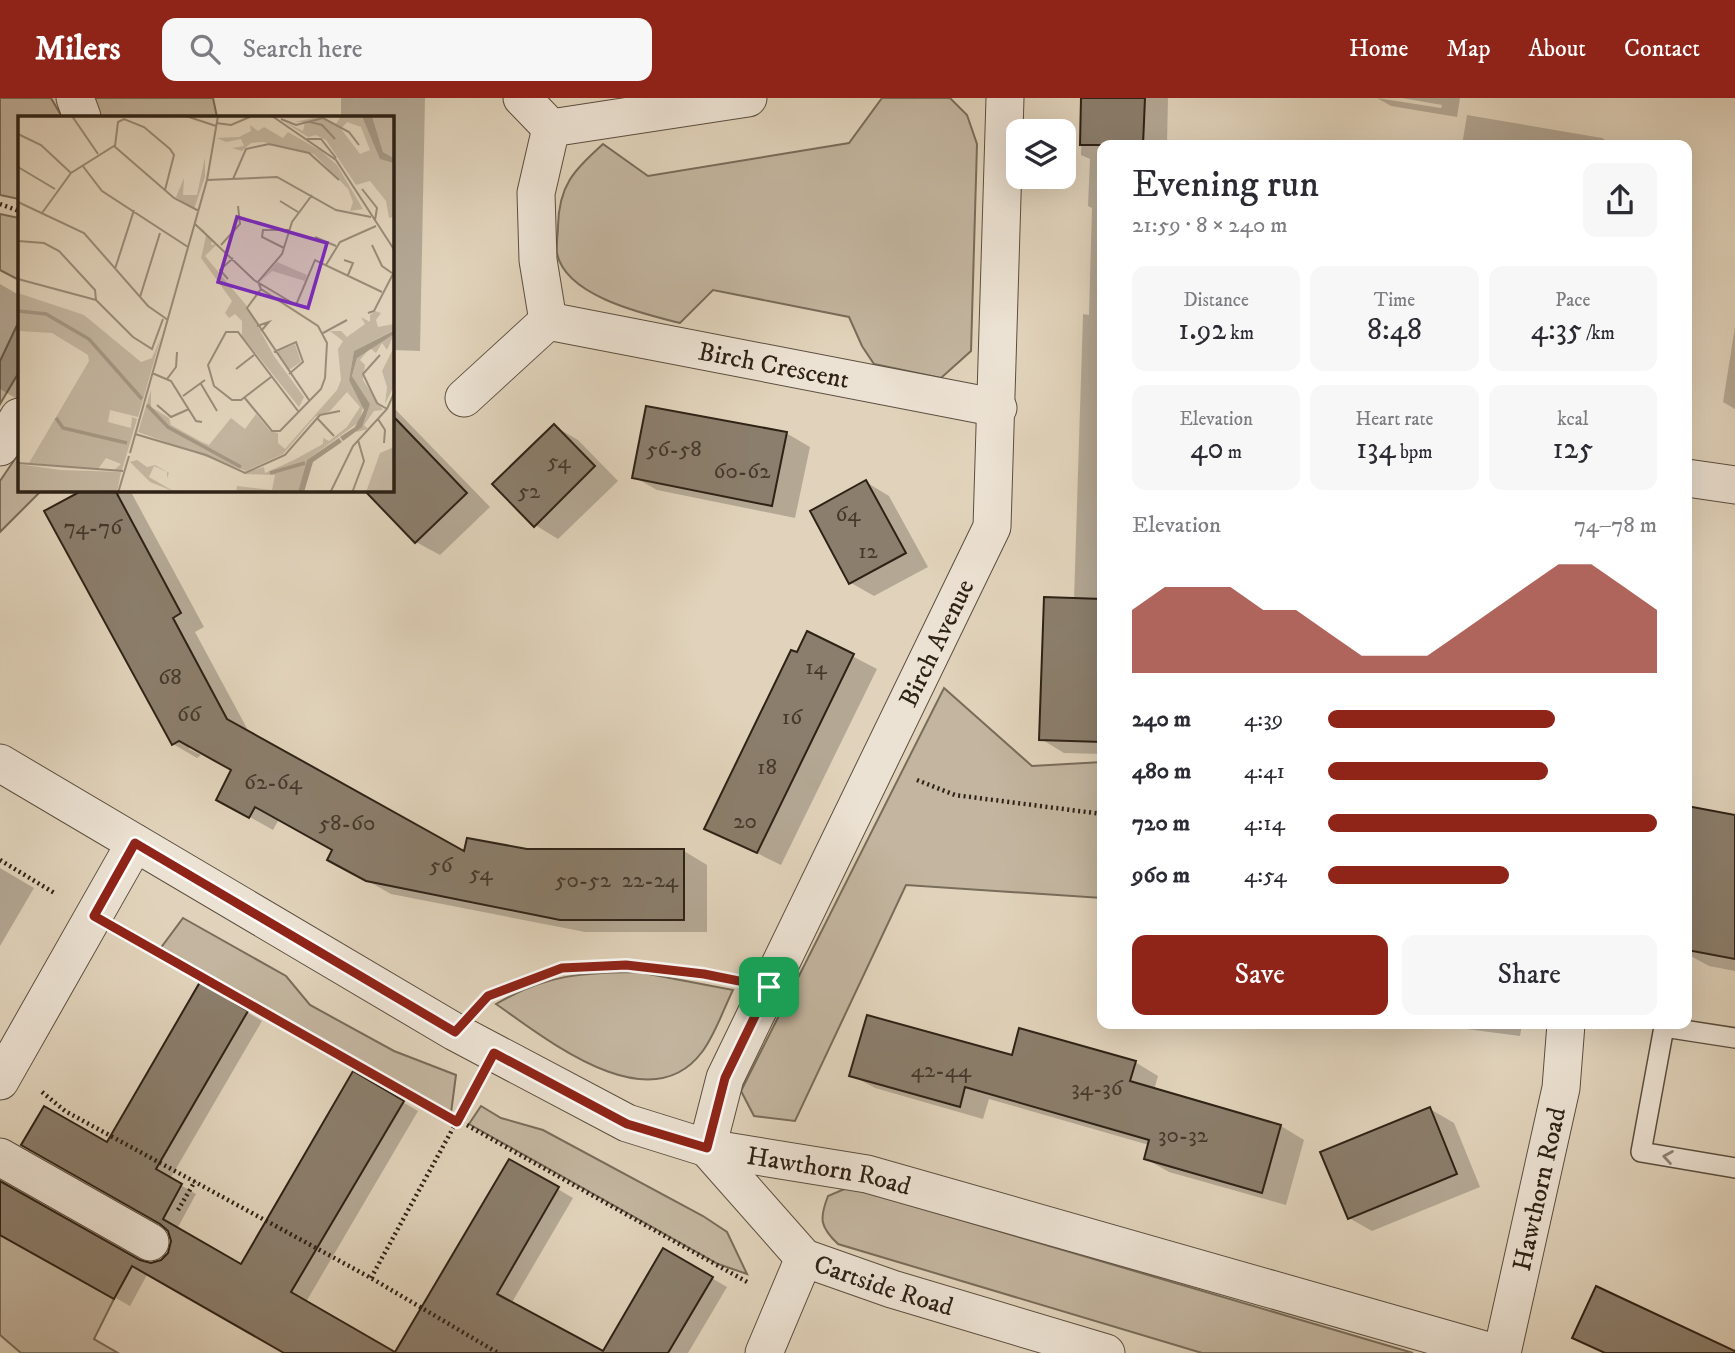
<!DOCTYPE html>
<html lang="en">
<head>
<meta charset="utf-8">
<style>
	body { margin:0; font-family:"IM FELL DW Pica",serif; background:#f7f7f7; color:#2b2b33; height:100vh; display:flex; flex-direction:column; font-size:26px; white-space:nowrap }
	* { box-sizing:border-box; margin:0 }
	p { font-size:23px; color:#7c7c81 }
	.icon { flex:none; width:38px; height:38px; fill:none; stroke:currentColor; stroke-width:2; stroke-linecap:round; stroke-linejoin:round }
	.map { position:relative; flex:1; overflow:hidden }
	.side { position:absolute; left:1097px; top:42px; width:595px; height:889px; display:flex; flex-direction:column; background:#fff; border-radius:14px; box-shadow:0 7px 28px #0002 }
	.side>* { flex:none }
	.fabs { position:absolute; left:1006px; top:21px; display:grid; gap:14px }
	.fabs a { display:grid; place-items:center; width:70px; height:70px; border-radius:14px; background:#fff; box-shadow:0 7px 28px #0002; font-size:35px }
	.pin { position:absolute; display:grid; place-items:center; width:60px; height:60px; color:#fff; margin:-30px; border-radius:14px; box-shadow:0 4px 10px #0006 }
	.round { display:grid; place-items:center; flex:none; width:74px; height:74px; border-radius:14px; background:#f7f7f7 }
	.overview { display:flex; align-items:center; justify-content:space-between; height:119px; padding:0 35px }
	h1 { font-size:38px; font-weight:600; line-height:52px }
	.stats { display:grid; grid-template-columns:repeat(3,1fr); gap:10px; height:119px; padding:7px 35px }
	.stats div { display:grid; align-content:center; border-radius:14px; background:#f7f7f7; text-align:center }
	.stats b { font-size:30px; font-weight:600 }
	.stats small { font-size:19px; font-weight:400 }
	.stats p { font-size:19px }
	.chart { height:196px; padding:14px 35px }
	.chart p { display:flex; justify-content:space-between }
	.chart svg { width:100%; height:126px; margin-top:7px; fill:#8f2418; opacity:.7 }
	.cta { display:flex; gap:14px; margin-top:auto; padding:14px 35px }
	.cta a { flex:1; height:80px; border-radius:14px; background:#8f2418; color:#fff; font-size:28px; font-weight:600; line-height:80px; text-align:center }
	.cta a+a { background:#f7f7f7; color:#2b2b33 }
	ul { padding:0 35px; list-style:none; font-size:23px }
	li { display:grid; grid-template-columns:112px 84px 1fr; align-items:center; height:52px }
	li i { height:18px; border-radius:9px; background:#8f2418 }
	header { display:flex; align-items:center; gap:42px; box-sizing:border-box; height:98px; padding:0 35px; background:#8f2418; color:#fff }
	header strong { font-size:33px }
	nav { display:flex; gap:38px; margin-inline-start:auto; font-size:24px }
	.search { width:490px; height:63px; background:#f7f7f7; display:flex; align-items:center; gap:18px; box-sizing:border-box; padding:0 24px; border-radius:14px; color:#7c7c81; font-size:26px }
	.map>svg:first-child { display:block }
</style>
</head>
<body>
<header>
<strong>Milers</strong>
<div class="search"><svg class="icon" aria-label="search" viewBox="0 0 24 24"><circle cx="10" cy="10" r="6"/><path d="M15 15l6 6"/></svg>Search here</div>
<nav><a>Home</a><a>Map</a><a>About</a><a>Contact</a></nav>
</header>
<div class="map">
<svg width="1735" height="1255" viewBox="0 0 1735 1255">
	<rect width="100%" height="100%" fill="#e1d3bb"/>
	<filter id="stains"><feTurbulence type="fractalNoise" baseFrequency=".00286" numOctaves="4"/><feColorMatrix values="0 0 0 0 .2 0 0 0 0 .09 0 0 0 0 .02 0 0 0 .5 -.17"/></filter>
	<radialGradient id="worn" r=".72"><stop offset=".6" stop-color="#630" stop-opacity="0"/><stop offset="1" stop-color="#630" stop-opacity=".3"/></radialGradient>
	<g fill="#c3b59f" stroke="#786c5a" stroke-width="2">
		<path d="M 0,0 L 51,0 L 62,19 L 19,19 L 19,101 L 0,97 Z"/>
		<path d="M 91,0 L 213,0 L 217,19 L 96,19 Z"/>
		<path d="M 882,0 L 950,0 L 967,17 L 977,46 L 971,253 L 941,280 L 874,266 L 862,248 L 849,219 L 713,192 L 680,225 C 644,216 565,198 557,155 C 556,147 558,136 558,128 C 559,86 574,73 603,46 L 648,78 L 849,45 Z"/>
		<path d="M 0,116 L 19,120 L 19,182 L 0,172 Z"/>
		<path d="M 19,223 L 19,274 L 0,306 L 0,263 Z"/>
		<path d="M 19,355 L 19,392 L 42,392 L 0,434 L 0,383 Z"/>
		<path d="M 944,590 L 1032,668 L 1102,664 L 1102,800 L 906,787 L 795,1023 L 754,1018 L 741,993 Z"/>
		<path d="M 183,820 L 286,878 L 310,907 L 394,953 L 456,977 L 451,1015 L 160,851 Z"/>
		<path d="M 638,874 L 733,892 C 723,912 715,937 702,954 C 649,1025 545,940 496,906 C 547,876 581,875 638,874 Z"/>
		<path d="M 481,1008 L 501,1020 L 543,1032 L 703,1118 L 727,1134 L 747,1176 L 718,1166 L 469,1026 Z"/>
		<path d="M 849,1089 L 1413,1255 L 1202,1255 L 838,1146 C 820,1129 819,1121 828,1098 Z"/>
		<path d="M 0,1136 L 114,1201 L 94,1241 L 118,1255 L 21,1255 L 0,1237 Z"/>
	</g>
	<g fill="#0003">
		<path d="M 341,0 L 425,0 L 420,253 L 392,252 L 392,19 L 341,19 Z"/>
		<path d="M 1083,0 L 1168,0 L 1167,47 L 1102,47 L 1102,656 L 1064,655 L 1041,641 L 1074,502 L 1083,216 L 1089,217 L 1092,110 L 1088,108 L 1090,61 L 1081,57 Z"/>
		<path d="M 1377,0 L 1441,10 L 1442,7 L 1402,0 L 1460,0 L 1457,19 L 1391,8 Z"/>
		<path d="M 1467,17 L 1602,40 L 1614,47 L 1462,47 Z"/>
		<path d="M 0,186 L 19,197 L 19,302 L 0,291 Z"/>
		<path d="M 1735,229 L 1735,311 L 1723,304 Z"/>
		<path d="M 392,308 L 490,409 L 440,457 L 416,444 L 366,392 L 392,392 Z"/>
		<path d="M 554,328 L 578,342 L 618,383 L 558,441 L 535,427 Z"/>
		<path d="M 786,335 L 810,349 L 795,420 L 657,392 L 634,379 Z"/>
		<path d="M 866,384 L 889,398 L 928,469 L 874,498 L 851,485 Z"/>
		<path d="M 87,392 L 131,394 L 204,529 L 195,534 L 250,636 L 465,755 L 684,753 L 707,767 L 707,834 L 585,834 L 391,796 L 329,761 L 334,751 L 279,721 L 273,732 L 218,701 L 239,675 L 189,647 L 189,651 L 201,657 L 197,660 L 173,646 Z"/>
		<path d="M 808,535 L 877,571 L 781,767 L 706,730 Z"/>
		<path d="M 1687,710 L 1735,718 L 1735,873 L 1709,868 L 1687,856 Z"/>
		<path d="M 0,770 L 34,790 L 0,848 Z"/>
		<path d="M 201,887 L 262,923 L 170,1081 L 196,1096 L 177,1131 L 242,1168 L 354,975 L 418,1013 L 306,1204 L 394,1255 L 289,1255 L 148,1175 L 130,1208 L 0,1135 L 0,1086 L 139,1164 L 151,1167 L 162,1163 L 170,1155 L 173,1145 L 170,1133 L 108,1047 Z"/>
		<path d="M 1445,926 L 1522,926 L 1520,938 L 1451,929 Z"/>
		<path d="M 1013,959 L 1135,964 L 1158,978 L 1154,992 L 1281,1028 L 1304,1042 L 1286,1107 L 1169,1074 L 1146,1061 L 1149,1047 L 989,1001 L 983,1021 L 875,990 L 851,977 Z"/>
		<path d="M 1430,1011 L 1454,1025 L 1480,1089 L 1372,1133 L 1349,1120 Z"/>
		<path d="M 510,1063 L 573,1100 L 511,1206 L 604,1255 L 664,1152 L 727,1189 L 688,1255 L 396,1255 Z"/>
	</g>
	<g fill="#8b7e6c" stroke="#2e2216" stroke-width="2">
		<path d="M 1081,0 L 1145,0 L 1143,47 L 1080,47 Z"/>
		<path d="M 646,308 L 787,334 L 772,408 L 632,380 Z"/>
		<path d="M 392,317 L 467,395 L 415,445 L 364,392 L 392,392 Z"/>
		<path d="M 554,326 L 595,368 L 534,429 L 492,386 Z"/>
		<path d="M 866,382 L 906,455 L 849,486 L 810,413 Z"/>
		<path d="M 83,392 L 115,392 L 181,515 L 173,520 L 227,621 L 464,753 L 467,740 L 527,751 L 684,751 L 684,822 L 560,822 L 366,783 L 327,762 L 332,752 L 255,709 L 249,720 L 216,702 L 231,672 L 179,643 L 172,647 L 44,413 Z"/>
		<path d="M 1044,499 L 1102,501 L 1102,644 L 1039,642 Z"/>
		<path d="M 807,533 L 854,556 L 757,755 L 704,731 L 791,552 L 797,554 Z"/>
		<path d="M 1687,708 L 1735,717 L 1735,861 L 1687,852 Z"/>
		<path d="M 200,884 L 248,913 L 156,1071 L 182,1086 L 163,1121 L 241,1166 L 353,973 L 404,1003 L 291,1194 L 395,1254 L 509,1061 L 559,1089 L 497,1196 L 603,1253 L 663,1150 L 713,1179 L 668,1255 L 284,1255 L 132,1168 L 114,1201 L 0,1137 L 0,1083 L 140,1162 L 151,1165 L 161,1162 L 168,1155 L 171,1143 L 168,1133 L 160,1126 L 21,1047 L 44,1008 L 107,1044 Z"/>
		<path d="M 867,917 L 1012,957 L 1019,930 L 1136,963 L 1130,983 L 1281,1027 L 1262,1095 L 1144,1061 L 1149,1042 L 965,989 L 960,1009 L 849,978 Z"/>
		<path d="M 1430,1009 L 1457,1076 L 1348,1121 L 1320,1054 Z"/>
		<path d="M 1596,1188 L 1735,1253 L 1735,1255 L 1605,1255 L 1572,1240 Z"/>
	</g>
	<g fill="none" stroke-linecap="round" stroke-linejoin="round">
		<g stroke="#5b4e3f" stroke-width="22">
			<path id="service" d="M 1735,940 L 1664,929 L 1641,1054 L 1735,1070"/>
		</g>
		<g stroke="#5b4e3f" stroke-width="39">
			<g id="minor">
				<path d="M 75,0 L 82,19"/>
				<path d="M 522,0 L 551,30"/>
				<path id="s1" d="M 748,0 L 551,30 L 536,95 L 538,162 L 548,223 L 998,310"/>
				<path d="M 464,300 L 548,223"/>
				<path d="M 0,349 L 19,319"/>
				<path d="M 1687,380 L 1735,387"/>
				<path id="s2" d="M 0,665 L 455,934 L 627,1025 L 707,1050 L 867,1076 L 1495,1255"/>
				<path d="M 0,983 L 135,745"/>
				<path id="s3" d="M 707,1050 L 725,980 L 992,429 L 1005,0"/>
				<path id="s4" d="M 707,1050 L 804,1160 L 892,1191 L 1106,1255"/>
				<path d="M 0,1059 L 150,1144"/>
				<path d="M 764,1255 L 804,1160"/>
				<path id="s5" d="M 1502,1255 L 1561,990 L 1566,926"/>
			</g>
		</g>
		<g stroke="#2e2216" stroke-width="4.5" stroke-dasharray="2 3.5" stroke-linecap="butt">
			<path d="M 0,106 L 19,113"/>
			<path d="M 917,682 L 955,697 L 1102,716"/>
			<path d="M 0,762 L 56,796"/>
			<path d="M 131,839 L 749,1185"/>
			<path d="M 484,902 L 562,870 L 626,867 L 727,880"/>
			<path d="M 42,994 L 65,1013 L 371,1180 L 498,1255"/>
			<path d="M 178,1112 L 195,1083"/>
			<path d="M 371,1180 L 475,990"/>
		</g>
		<use href="#service" stroke="#ece2d3" stroke-width="19"/>
		<use href="#minor" stroke="#ece2d3" stroke-width="37"/>
	</g>
	<defs><path id="oneway-chevron" d="M-2-3.5L2.5 0L-2 3.5" fill="none" stroke-width="1.6" stroke-linecap="round" stroke-linejoin="round" transform="scale(1.75)"/></defs>
	<use stroke="#8d8274" href="#oneway-chevron" transform="translate(1668 1059) rotate(-171)"/>
	<g fill="none" stroke-linecap="round" stroke-linejoin="round">
		<g stroke="#fff" stroke-width="14">
			<path id="route" d="M 135,745 L 455,934 L 488,898 L 562,870 L 626,867 L 704,876 L 769,889 L 725,980 L 707,1050 L 627,1026 L 494,955 L 457,1024 L 94,818 Z"/>
		</g>
		<use href="#route" stroke="#8f2418" stroke-width="9"/>
	</g>
	<g text-anchor="middle" stroke-width="5" stroke-linejoin="round" paint-order="stroke">
		<g font-size="23" fill="#45392c">
			<text x="674" y="358">56-58</text>
			<text x="559" y="370">54</text>
			<text x="742" y="380">60-62</text>
			<text x="529" y="400">52</text>
			<text x="848" y="423">64</text>
			<text x="93" y="436">74-76</text>
			<text x="868" y="460">12</text>
			<text x="816" y="576">14</text>
			<text x="170" y="586">68</text>
			<text x="189" y="623">66</text>
			<text x="792" y="626">16</text>
			<text x="767" y="676">18</text>
			<text x="273" y="691">62-64</text>
			<text x="745" y="730">20</text>
			<text x="347" y="732">58-60</text>
			<text x="441" y="774">56</text>
			<text x="481" y="782">54</text>
			<text x="583" y="789">50-52</text>
			<text x="650" y="789">22-24</text>
			<text x="941" y="979">42-44</text>
			<text x="1097" y="997">34-36</text>
			<text x="1183" y="1044">30-32</text>
		</g>
		<g font-size="26" fill="#2e2216" stroke="#ece2d3">
			<text dy="9" stroke="none"><textPath href="#s1" startOffset="625">Birch Crescent</textPath></text>
			<text dy="9" stroke="none"><textPath href="#s3" startOffset="556">Birch Avenue</textPath></text>
			<text dy="9" stroke="none"><textPath href="#s2" startOffset="931">Hawthorn Road</textPath></text>
			<text dy="9" stroke="none"><textPath href="#s5" startOffset="168">Hawthorn Road</textPath></text>
			<text dy="9" stroke="none"><textPath href="#s4" startOffset="231">Cartside Road</textPath></text>
		</g>
	</g>
	<g transform="translate(18 18)">
		<rect width="376" height="376" fill="#e1d3bb"/>
		<path d="M 303,0 L 318,8 L 323,0 L 344,0 L 358,24 L 360,39 L 376,47 L 376,101 L 371,102 L 368,85 L 352,65 L 338,69 L 308,24 L 298,19 L 290,21 L 265,5 L 285,15 L 287,6 L 277,6 ZM 329,6 L 343,11 L 352,34 L 342,38 L 323,13 ZM 354,0 L 376,0 L 376,42 L 365,36 ZM 232,9 L 240,15 L 246,11 L 265,22 L 270,16 L 303,35 L 319,49 L 345,93 L 332,95 L 335,86 L 330,73 L 296,38 L 245,26 L 233,27 L 224,35 L 214,32 L 226,30 L 223,23 L 208,26 L 199,22 L 221,21 L 233,15 ZM 187,41 L 187,61 L 176,93 L 158,81 L 166,62 L 165,79 L 179,79 ZM 183,111 L 194,124 L 193,129 L 199,128 L 187,140 L 228,189 L 256,240 L 286,281 L 281,291 L 224,220 L 224,205 L 217,198 L 211,202 L 207,197 L 214,185 L 183,142 L 188,120 ZM 259,146 L 289,159 L 287,165 L 254,155 L 243,165 ZM 0,177 L 66,199 L 123,246 L 134,242 L 143,221 L 120,301 L 92,294 L 90,306 L 113,312 L 114,301 L 119,303 L 104,354 L 96,354 L 103,348 L 88,342 L 80,353 L 11,347 L 71,245 L 70,239 L 34,217 L 0,215 ZM 357,195 L 363,197 L 358,204 L 360,211 L 376,208 L 376,214 L 336,235 L 331,264 L 346,288 L 341,306 L 289,344 L 280,376 L 218,376 L 219,370 L 254,374 L 257,359 L 224,358 L 246,351 L 247,357 L 276,344 L 305,328 L 305,322 L 311,325 L 329,311 L 342,291 L 329,276 L 312,295 L 297,301 L 265,338 L 228,355 L 120,316 L 133,274 L 133,291 L 151,302 L 153,309 L 184,326 L 191,329 L 213,302 L 227,313 L 238,298 L 252,315 L 260,317 L 260,327 L 267,333 L 319,274 L 323,264 L 320,233 L 325,225 L 312,215 L 323,215 L 329,221 L 347,208 L 343,201 L 352,206 L 352,199 ZM 376,218 L 369,234 L 364,227 L 358,237 L 352,232 L 342,244 L 347,249 L 345,264 L 365,294 L 356,295 L 346,309 L 350,313 L 338,316 L 352,288 L 334,260 L 339,242 L 347,234 ZM 277,228 L 283,246 L 271,254 L 259,236 ZM 376,231 L 376,270 L 367,288 L 369,271 L 364,255 ZM 376,331 L 376,376 L 348,376 L 362,337 ZM 119,344 L 129,351 L 137,349 L 151,357 L 149,362 L 149,356 L 136,350 L 131,361 L 157,376 L 132,366 L 112,346 ZM 0,348 L 42,354 L 103,356 L 99,376 L 0,376 Z" fill="#c3b59f" fill-rule="evenodd"/>
		<path d="M 344,0 L 354,0 L 365,36 L 376,42 L 376,47 L 362,43 ZM 377,214 L 376,218 L 339,242 L 334,260 L 352,288 L 344,311 L 325,325 L 322,321 L 337,311 L 346,294 L 331,264 L 336,235 ZM 321,322 L 324,326 L 295,346 L 286,376 L 280,376 L 289,344 Z" fill="#a49783"/>
		<path fill="none" stroke="#a49783" stroke-width="3.5" d="M 0,195 L 28,198 L 71,223 L 124,283M 129,289 L 150,311 L 223,351M 38,302 L 45,312 L 109,327M 252,357 L 287,347"/>
		<path fill="none" stroke="#998c79" stroke-width="2" d="M 54,0 L 80,38M 168,0 L 198,10M 254,0 L 318,44 L 377,135M 263,3 L 278,9 L 305,2 L 331,16 L 341,29M 292,6 L 304,9 L 317,23M 198,7 L 213,9 L 234,0M 0,18 L 23,29 L 53,57M 289,23 L 303,23 L 318,42M 97,30 L 100,6 L 106,3 L 126,11 L 152,33 L 156,39 L 147,74M 64,49 L 84,75 L 170,131M 0,51 L 37,73M 215,63 L 228,33 L 251,28 L 291,37 L 321,64M 189,64 L 259,61 L 318,94 L 353,101M 344,73 L 359,92 L 357,104M 262,85 L 280,96M 0,86 L 66,117 L 130,190 L 150,204M 24,97 L 53,57 L 96,30 L 156,82 L 181,95M 177,108 L 236,164 L 278,189M 297,121 L 318,130M 0,125 L 26,127 L 41,135 L 77,174 L 78,184M 203,129 L 222,108 L 220,90M 354,129 L 364,150 L 374,157M 266,132 L 244,121 L 245,114 L 271,114M 326,144 L 335,147 L 330,159M 308,149 L 322,126 L 358,110M 97,153 L 116,94M 0,163 L 78,184M 210,163 L 202,154 L 215,142M 240,166 L 264,138 L 274,106 L 294,79M 243,173 L 229,192 L 291,284M 122,181 L 142,117M 78,184 L 115,221 L 134,233 L 145,203M 278,189 L 297,144 L 364,176M 350,197 L 356,195 L 377,154M 239,210 L 251,206 L 243,215M 305,217 L 329,204M 256,236 L 278,226 L 285,246 L 271,258M 362,239 L 345,258 L 359,287 L 369,293M 218,253 L 236,239M 134,257 L 153,265 L 178,305 L 184,306M 253,261 L 223,284 L 214,284 L 196,270 L 190,249 L 208,216 L 220,216 L 280,295M 149,263 L 158,251 L 159,236M 183,268 L 199,295M 165,280 L 187,264M 226,281 L 254,315 L 262,315 L 303,273 L 307,262 L 309,227 L 300,210 L 243,173 L 240,166M 139,289 L 153,301 L 171,293M 299,302 L 316,320M 360,303 L 367,314 L 366,327M 117,318 L 188,339 L 227,357 L 267,339 L 302,299 L 322,295M 112,337 L 189,64 L 200,0M 0,347 L 105,355M 100,377 L 111,340M 312,377 L 335,330 L 369,293 L 377,275M 334,377 L 346,345 L 340,324"/>
		<path fill="#7b2cbf" fill-opacity="0.15" stroke="#7b2cbf" stroke-width="3.5" d="M 219,101 L 309,127 L 290,192 L 200,166 Z"/>
		<rect width="376" height="376" fill="none" stroke="#2e2216" stroke-width="3.5"/>
	</g>
	<rect width="100%" height="100%" filter="url(#stains)"/>
	<rect width="100%" height="100%" fill="url(#worn)"/>
</svg>
<div class="fabs">
<a><svg class="icon" aria-label="layers" viewBox="0 0 24 24"><path d="M12 4l9 5-9 5-9-5zM3 14l9 5 9-5"/></svg></a>
</div>
<div class="pin" style="left:769px;top:889px;background:#1e9e55"><svg class="icon" aria-label="arrive" viewBox="0 0 24 24"><path d="M6 21V4h12l-3 4 3 4H6"/></svg></div>
<section class="side">
<div class="overview"><div><h1>Evening run</h1><p>21:59 · 8 × 240 m</p></div><a class="round"><svg class="icon" aria-label="share" viewBox="0 0 24 24"><path d="M12 15V3M7 8l5-5 5 5M5 13v7h14v-7"/></svg></a></div>
<div class="stats">
<div><p>Distance</p><b>1.92<small> km</small></b></div>
<div><p>Time</p><b>8:48</b></div>
<div><p>Pace</p><b>4:35<small> /km</small></b></div>
</div>
<div class="stats">
<div><p>Elevation</p><b>40<small> m</small></b></div>
<div><p>Heart rate</p><b>134<small> bpm</small></b></div>
<div><p>kcal</p><b>125</b></div>
</div>
<div class="chart"><p><span>Elevation</span>74–78 m</p>
<svg viewBox="0 0 160 44" preserveAspectRatio="none"><path d="M0 44V22L10 14L20 14L30 14L40 22L50 22L60 30L70 38L80 38L90 38L100 30L110 22L120 14L130 6L140 6L150 14L160 22V44z"/></svg>
</div>
<ul>
<li><b>240 m</b>4:39<i style="width:69%"></i></li>
<li><b>480 m</b>4:41<i style="width:67%"></i></li>
<li><b>720 m</b>4:14<i style="width:100%"></i></li>
<li><b>960 m</b>4:54<i style="width:55%"></i></li>
</ul>
<div class="cta"><a>Save</a><a>Share</a></div>
</section>
</div>
</body>
</html>
